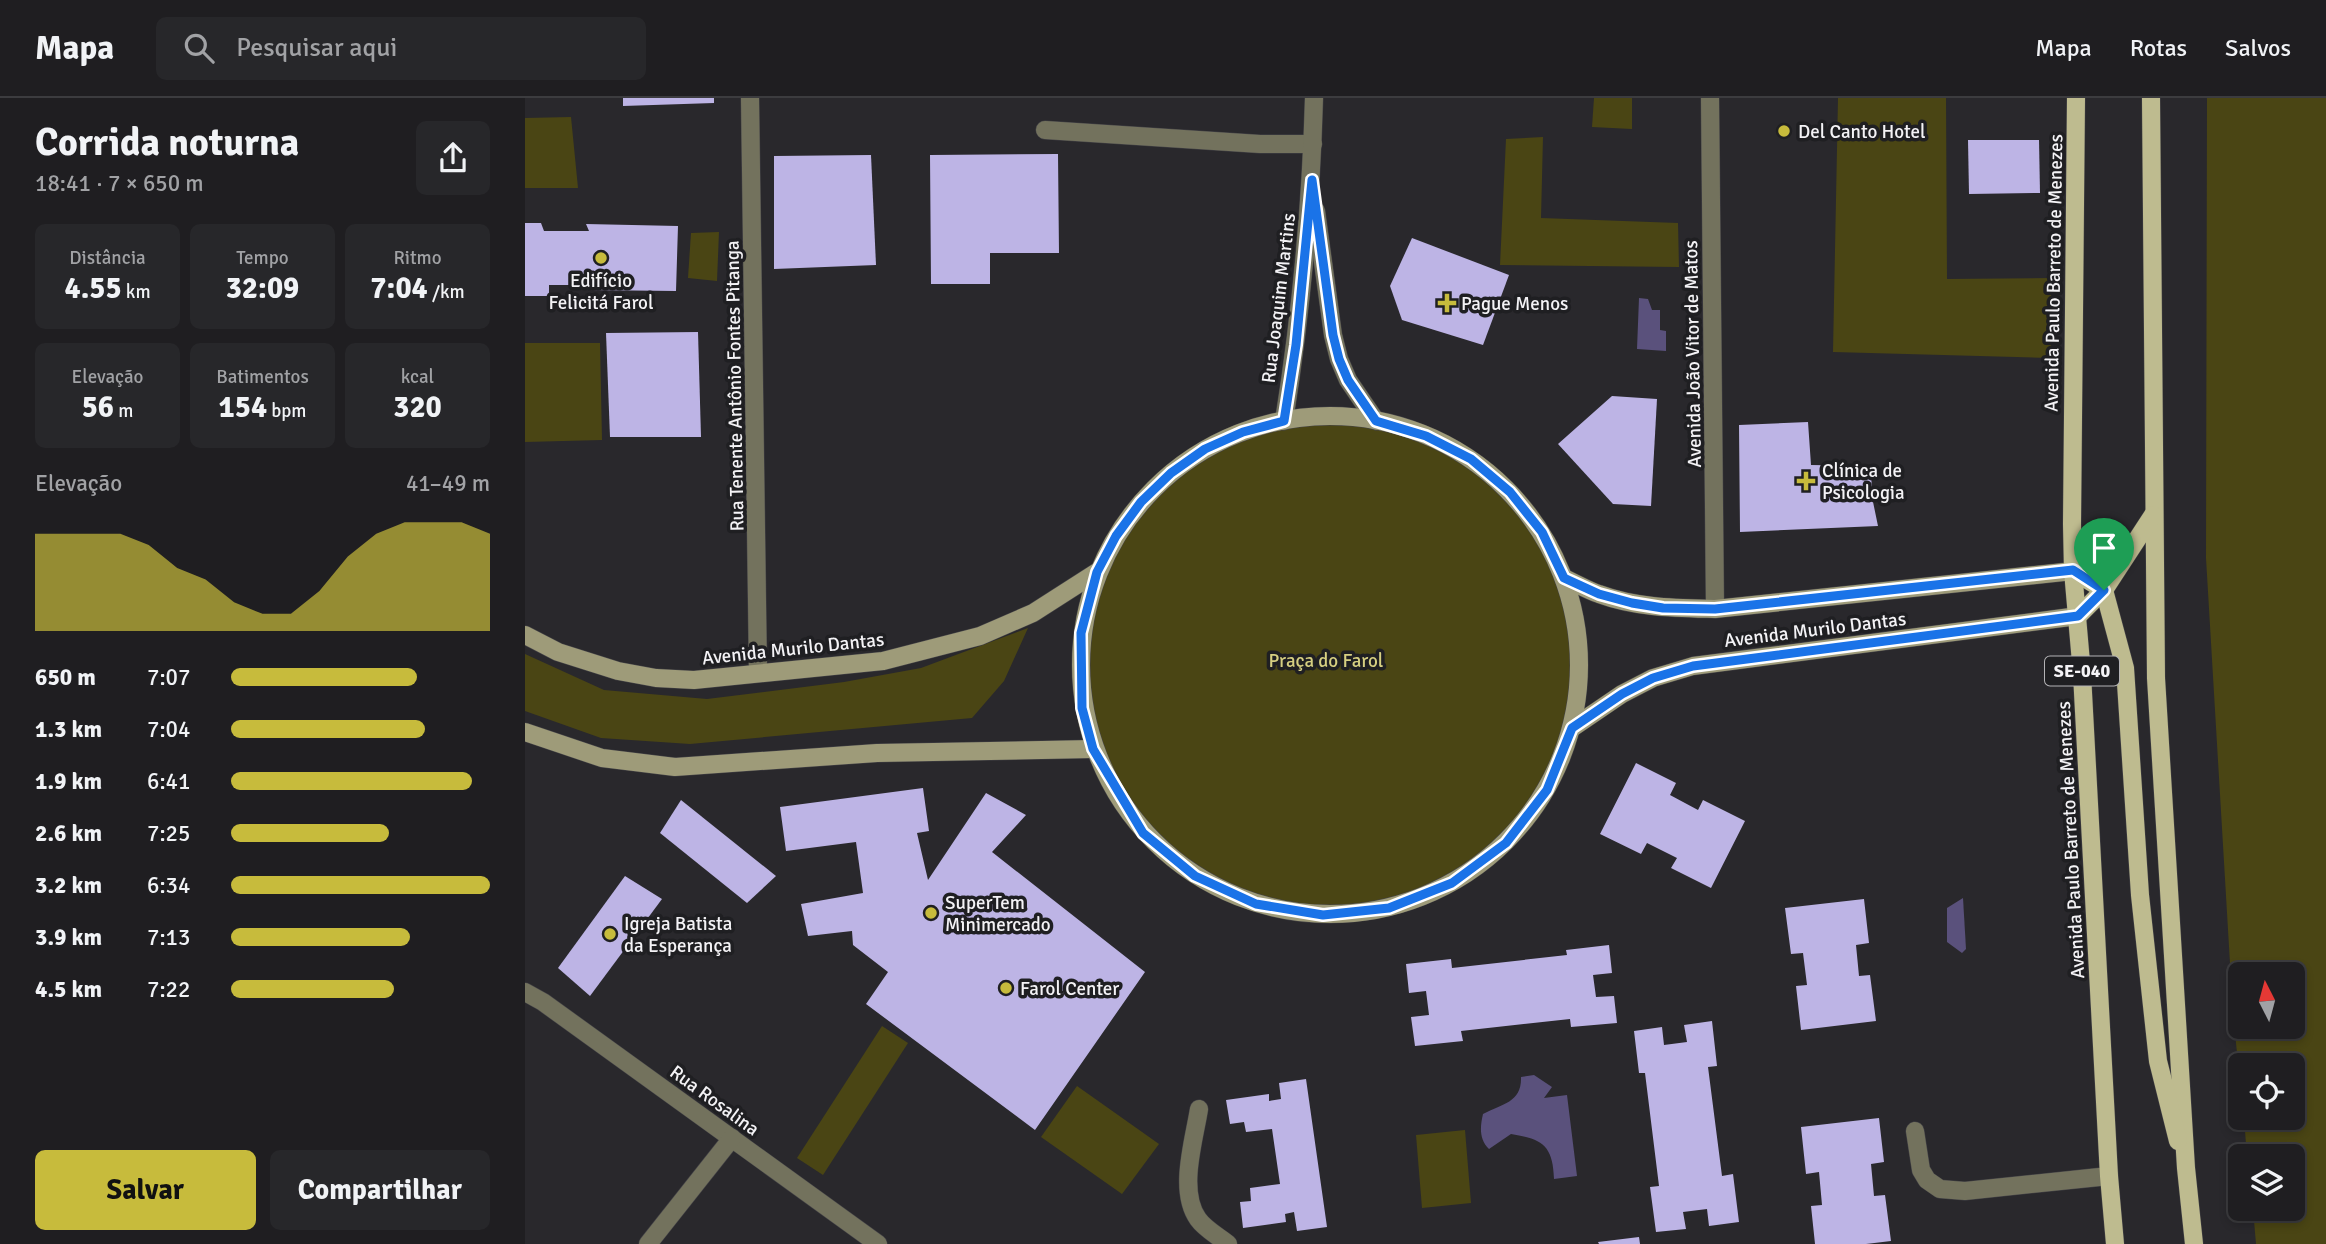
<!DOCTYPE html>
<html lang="pt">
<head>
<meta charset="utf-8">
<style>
	body { margin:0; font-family:Signika,sans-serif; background:#27272a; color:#f1f3f6; height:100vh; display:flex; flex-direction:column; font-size:26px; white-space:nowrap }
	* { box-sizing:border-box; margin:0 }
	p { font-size:23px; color:#a1a2a5 }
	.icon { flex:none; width:38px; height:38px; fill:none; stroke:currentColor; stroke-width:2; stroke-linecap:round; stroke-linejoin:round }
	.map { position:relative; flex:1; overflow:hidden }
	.sheet { display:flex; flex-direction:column; background:#1f1e21; width:525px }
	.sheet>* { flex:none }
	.needle { width:46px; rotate:354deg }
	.controls { position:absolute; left:1703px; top:864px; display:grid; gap:14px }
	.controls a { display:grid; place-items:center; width:77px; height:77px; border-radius:10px; background:#1f1e21; box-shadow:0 4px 10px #0003,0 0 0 2px #3c3c3f; font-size:35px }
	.pin { position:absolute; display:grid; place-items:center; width:60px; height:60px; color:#fff; margin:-72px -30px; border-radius:50% 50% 50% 0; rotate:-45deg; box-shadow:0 0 7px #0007 }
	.pin .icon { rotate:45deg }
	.round { display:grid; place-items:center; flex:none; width:74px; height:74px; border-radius:10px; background:#27272a }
	.summary { display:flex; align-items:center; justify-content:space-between; height:119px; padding:0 35px }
	h1 { font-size:38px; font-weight:800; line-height:52px }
	.stats { display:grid; grid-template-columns:repeat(3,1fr); gap:10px; height:119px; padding:7px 35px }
	.stats div { display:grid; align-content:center; border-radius:10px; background:#27272a; text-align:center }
	.stats b { font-size:30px; font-weight:800 }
	.stats small { font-size:19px; font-weight:400 }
	.stats p { font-size:19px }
	.chart { height:196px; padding:14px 35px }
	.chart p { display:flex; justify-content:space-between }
	.chart svg { width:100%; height:126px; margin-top:7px; fill:#c7bb3c; opacity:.7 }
	.button { display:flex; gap:14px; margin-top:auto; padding:14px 35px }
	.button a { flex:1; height:80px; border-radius:10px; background:#c7bb3c; color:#111; font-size:28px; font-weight:800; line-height:80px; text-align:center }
	.button a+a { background:#27272a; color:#f1f3f6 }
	ul { padding:0 35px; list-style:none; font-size:23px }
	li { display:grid; grid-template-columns:112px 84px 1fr; align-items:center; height:52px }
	li i { height:18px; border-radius:9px; background:#c7bb3c }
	header { display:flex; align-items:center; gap:42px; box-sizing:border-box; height:98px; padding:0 35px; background:#1f1e21; border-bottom:2px solid #3c3c3f }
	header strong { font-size:33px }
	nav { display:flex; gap:38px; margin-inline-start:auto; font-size:24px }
	.search { width:490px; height:63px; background:#27272a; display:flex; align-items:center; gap:18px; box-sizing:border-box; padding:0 24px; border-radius:10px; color:#a1a2a5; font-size:26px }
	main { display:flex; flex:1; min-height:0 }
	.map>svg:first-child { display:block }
</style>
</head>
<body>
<header>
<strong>Mapa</strong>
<div class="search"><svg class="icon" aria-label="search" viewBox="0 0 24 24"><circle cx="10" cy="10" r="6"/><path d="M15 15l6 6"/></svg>Pesquisar aqui</div>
<nav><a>Mapa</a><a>Rotas</a><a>Salvos</a></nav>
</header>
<main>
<section class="sheet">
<div class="summary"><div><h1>Corrida noturna</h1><p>18:41 · 7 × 650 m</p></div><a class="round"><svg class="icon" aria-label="share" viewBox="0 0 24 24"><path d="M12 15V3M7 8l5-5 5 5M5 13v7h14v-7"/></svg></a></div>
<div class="stats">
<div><p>Distância</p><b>4.55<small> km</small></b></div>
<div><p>Tempo</p><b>32:09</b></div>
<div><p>Ritmo</p><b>7:04<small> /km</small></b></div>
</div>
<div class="stats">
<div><p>Elevação</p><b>56<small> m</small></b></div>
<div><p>Batimentos</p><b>154<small> bpm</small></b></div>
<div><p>kcal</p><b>320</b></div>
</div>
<div class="chart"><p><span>Elevação</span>41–49 m</p>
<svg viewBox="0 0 160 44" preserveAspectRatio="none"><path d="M0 44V10L10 10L20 10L30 10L40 14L50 22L60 26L70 34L80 38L90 38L100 30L110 18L120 10L130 6L140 6L150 6L160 10V44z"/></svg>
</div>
<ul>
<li><b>650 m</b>7:07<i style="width:72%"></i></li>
<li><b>1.3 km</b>7:04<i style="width:75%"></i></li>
<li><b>1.9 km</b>6:41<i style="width:93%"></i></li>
<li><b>2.6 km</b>7:25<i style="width:61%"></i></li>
<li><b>3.2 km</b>6:34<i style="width:100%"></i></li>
<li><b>3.9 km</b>7:13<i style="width:69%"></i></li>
<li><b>4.5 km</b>7:22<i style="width:63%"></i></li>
</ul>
<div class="button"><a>Salvar</a><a>Compartilhar</a></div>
</section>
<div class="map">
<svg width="1801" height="1146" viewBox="0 0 1801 1146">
	<rect width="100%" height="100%" fill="#29282c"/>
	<g fill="#4a4514" fill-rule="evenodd">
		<path d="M 1069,0 L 1107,0 L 1107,31 L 1067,29 Z"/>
		<path d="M 1313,0 L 1421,0 L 1422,181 L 1526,180 L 1526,260 L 1308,254 Z"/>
		<path d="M 1682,0 L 1801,0 L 1801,1146 L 1731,1146 L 1728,1111 L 1768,1111 L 1768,1059 L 1722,1059 L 1719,1020 L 1768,1020 L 1768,968 L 1715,968 L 1715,984 L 1708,916 L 1681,460 ZM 1715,877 L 1768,877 L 1768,929 L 1715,929 Z"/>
		<path d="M 46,19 L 53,90 L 0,90 L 0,20 Z"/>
		<path d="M 1018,39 L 1016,120 L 1153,125 L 1154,169 L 975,167 L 981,41 Z"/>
		<path d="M 194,134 L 192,183 L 163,180 L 166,135 Z"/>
		<path d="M 0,245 L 75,245 L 77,342 L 0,344 Z"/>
		<circle cx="805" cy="567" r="249"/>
		<path d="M 503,530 L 479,583 L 447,620 L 165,646 L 76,640 L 0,613 L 0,556 L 79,592 L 182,601 L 319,584 L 396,570 Z"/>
		<path d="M 357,928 L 383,945 L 298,1077 L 272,1060 Z"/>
		<path d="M 552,988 L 634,1046 L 597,1096 L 516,1039 Z"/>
		<path d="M 940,1032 L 946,1105 L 897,1110 L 891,1037 Z"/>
	</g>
	<g fill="#5a517c">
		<path d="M 1114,200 L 1123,201 L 1127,212 L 1135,212 L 1135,232 L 1141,233 L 1141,253 L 1112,251 Z"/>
		<path d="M 1438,800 L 1441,851 L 1437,855 L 1422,844 L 1422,810 Z"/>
		<path d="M 1009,977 L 1027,989 L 1019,1000 L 1042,997 L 1052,1078 L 1029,1081 C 1028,1047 1017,1041 986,1036 L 964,1051 C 954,1041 955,1029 958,1016 C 978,1006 997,1004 996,979 Z"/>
	</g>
	<g fill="#bdb4e5">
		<path d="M 98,0 L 189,0 L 189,5 L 98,8 Z"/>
		<path d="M 1443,42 L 1514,42 L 1515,95 L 1444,96 Z"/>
		<path d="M 533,56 L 534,155 L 465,155 L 465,186 L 406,186 L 405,57 Z"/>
		<path d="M 346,57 L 351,167 L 249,171 L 249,58 Z"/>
		<path d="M 0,125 L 16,125 L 19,133 L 64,133 L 61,126 L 153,128 L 151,193 L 64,192 L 64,187 L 24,187 L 24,198 L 0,198 Z"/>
		<path d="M 887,140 L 984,177 L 958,247 L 877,222 L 865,188 Z"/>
		<path d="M 173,234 L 176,339 L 85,339 L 81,235 Z"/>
		<path d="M 1087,298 L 1132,301 L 1126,408 L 1088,406 L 1033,346 Z"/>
		<path d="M 1283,324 L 1286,367 L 1346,368 L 1347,399 L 1353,428 L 1215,434 L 1214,327 Z"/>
		<path d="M 1111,665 L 1151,685 L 1145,697 L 1173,712 L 1178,702 L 1220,723 L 1186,790 L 1146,770 L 1152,760 L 1122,745 L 1116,756 L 1075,736 Z"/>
		<path d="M 398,690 L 404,733 L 392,735 L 403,782 L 461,695 L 501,717 L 467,754 L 620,874 L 510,1032 L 341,906 L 363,874 L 328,847 L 327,833 L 283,838 L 276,806 L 338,795 L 331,744 L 261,753 L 255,709 Z"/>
		<path d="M 156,702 L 251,778 L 222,805 L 135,735 Z"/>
		<path d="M 100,778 L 137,801 L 65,898 L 33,870 Z"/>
		<path d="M 1339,801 L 1344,845 L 1331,847 L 1334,878 L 1345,877 L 1351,923 L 1276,932 L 1271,888 L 1282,887 L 1278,855 L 1266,856 L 1260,810 Z"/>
		<path d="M 1084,847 L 1087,875 L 1068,877 L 1071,899 L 1089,898 L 1092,925 L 1046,929 L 1045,921 L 936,933 L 938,943 L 890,948 L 886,919 L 904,917 L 901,893 L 884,895 L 881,866 L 926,861 L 927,870 L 1042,857 L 1041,852 Z"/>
		<path d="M 1187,923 L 1192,968 L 1183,969 L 1197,1078 L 1208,1076 L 1214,1124 L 1184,1128 L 1182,1111 L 1158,1114 L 1161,1131 L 1131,1134 L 1125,1089 L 1134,1088 L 1120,975 L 1114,975 L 1109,933 L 1137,929 L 1139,947 L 1162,944 L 1159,927 Z"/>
		<path d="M 781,981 L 802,1129 L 772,1133 L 769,1114 L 760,1116 L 761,1124 L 718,1130 L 715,1104 L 726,1103 L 725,1090 L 755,1086 L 747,1031 L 721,1034 L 719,1024 L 705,1026 L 701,1002 L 744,996 L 744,1003 L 756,1001 L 754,985 Z"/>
		<path d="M 1354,1020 L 1359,1064 L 1346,1066 L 1349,1098 L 1360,1097 L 1366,1143 L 1341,1146 L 1290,1146 L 1286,1108 L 1297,1107 L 1294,1074 L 1281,1076 L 1276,1029 Z"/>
		<path d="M 1114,1139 L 1115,1146 L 1074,1146 L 1073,1144 Z"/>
	</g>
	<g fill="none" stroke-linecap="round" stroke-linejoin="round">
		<g stroke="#454448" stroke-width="19">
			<g id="lane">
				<path d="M 520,32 L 735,46 L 788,46"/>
				<path d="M 674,1011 C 669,1043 653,1093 673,1121 C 680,1131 693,1138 703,1146"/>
			</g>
		</g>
		<g stroke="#454448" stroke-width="19">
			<g id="street">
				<path d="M 225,0 L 233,575"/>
				<path d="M 1185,0 L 1190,511"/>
				<path d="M 791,113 L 808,237 L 814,261 L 823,282 L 851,323"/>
				<path d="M 759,323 C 776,216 786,109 789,0"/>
				<path d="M 0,894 L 18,904 L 353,1146"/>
				<path d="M 1390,1033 L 1396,1072 L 1402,1082 L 1415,1091 L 1440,1093 L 1584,1078"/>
				<path d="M 123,1146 L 207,1040"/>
			</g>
		</g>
		<g stroke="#454448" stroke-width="19">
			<g id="secondary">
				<circle cx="805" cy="567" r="249"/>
				<path d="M 1039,480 C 1051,485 1062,492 1074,496 C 1112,510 1151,510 1190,511 L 1548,473"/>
				<path d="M 0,537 L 33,554 L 93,573 L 131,580 L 169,582 L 358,563 L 455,538 L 508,515 L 572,474"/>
				<path d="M 1047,630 L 1097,596 L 1128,580 L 1168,568 L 1553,518"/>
				<path d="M 0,634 L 77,660 L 150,669 L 352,655 L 568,651"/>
			</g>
		</g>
		<g stroke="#454448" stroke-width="19">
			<g id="primary">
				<path d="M 1551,0 L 1547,426 L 1548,473 L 1557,576 L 1584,1078 L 1590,1146"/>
				<path d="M 1626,0 L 1631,580 L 1661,1070 L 1669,1146"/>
				<path d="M 1548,473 L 1579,492 L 1600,570 L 1615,797 L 1633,963 L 1653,1043"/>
				<path d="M 1553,518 L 1579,492 L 1628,417"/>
			</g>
		</g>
		<use href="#lane" stroke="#73725d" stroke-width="18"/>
		<use href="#street" stroke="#73725d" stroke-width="18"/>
		<use href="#secondary" stroke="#9e9b79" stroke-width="18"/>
		<use href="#primary" stroke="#bebb8f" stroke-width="18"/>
	</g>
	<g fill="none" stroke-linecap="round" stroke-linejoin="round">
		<g stroke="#fff" stroke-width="14">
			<path id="route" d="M 787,82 L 808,237 L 814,261 L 823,282 L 851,323 L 901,338 L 946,361 L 985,394 L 1017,434 L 1039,480 L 1074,496 L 1107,505 L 1138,510 L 1190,511 L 1548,472 L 1579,492 L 1553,518 L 1168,568 L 1128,580 L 1097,596 L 1047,630 L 1022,692 L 981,745 L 927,785 L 864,810 L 798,817 L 731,806 L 670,778 L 618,735 L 568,651 L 557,610 L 556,535 L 572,474 L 591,438 L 616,404 L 646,375 L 680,351 L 718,334 L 759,323 L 771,247 Z"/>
		</g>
		<use href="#route" stroke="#1a73e8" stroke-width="9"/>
	</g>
	<g fill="#c7bb3c" stroke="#1f1f22" stroke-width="2.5">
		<circle cx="1259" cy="33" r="7"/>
		<circle cx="76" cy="160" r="7"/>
		<path d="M918.5 194.5h7v7h7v7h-7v7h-7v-7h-7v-7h7z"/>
		<path d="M1277.5 372.5h7v7h7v7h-7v7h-7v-7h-7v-7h7z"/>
		<circle cx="406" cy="815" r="7"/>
		<circle cx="85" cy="836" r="7"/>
		<circle cx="481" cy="890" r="7"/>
	</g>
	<g text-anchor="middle" stroke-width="7" stroke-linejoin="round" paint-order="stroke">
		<rect fill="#1f1f22" stroke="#b4b3b6" stroke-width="2" x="1520" y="558.5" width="74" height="29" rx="5"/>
		<g font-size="18" font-weight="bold" fill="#f4f3f6">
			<text x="1557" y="579">SE-040</text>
		</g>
		<g font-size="19" fill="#f4f3f6" stroke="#1f1f22" text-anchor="start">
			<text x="1273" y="40">Del Canto Hotel</text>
			<text x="76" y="189" text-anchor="middle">Edifício<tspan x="76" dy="22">Felicitá Farol</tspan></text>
			<text x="936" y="212">Pague Menos</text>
			<text x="1297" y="379">Clínica de<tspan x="1297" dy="22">Psicologia</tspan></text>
			<text x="420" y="811">SuperTem<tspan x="420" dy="22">Minimercado</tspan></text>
			<text x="99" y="832">Igreja Batista<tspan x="99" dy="22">da Esperança</tspan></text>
			<text x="495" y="897">Farol Center</text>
		</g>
		<g font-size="19" fill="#f4f3f6" stroke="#1f1f22">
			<text transform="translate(1528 175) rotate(-89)" y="7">Avenida Paulo Barreto de Menezes</text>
			<text transform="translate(753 200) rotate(-83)" y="7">Rua Joaquim Martins</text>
			<text transform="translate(1167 256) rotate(-91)" y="7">Avenida João Vitor de Matos</text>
			<text transform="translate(209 288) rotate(-91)" y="7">Rua Tenente Antônio Fontes Pitanga</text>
			<text transform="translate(1290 531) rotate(-7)" y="7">Avenida Murilo Dantas</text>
			<text transform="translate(268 550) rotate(-6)" y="7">Avenida Murilo Dantas</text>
			<text transform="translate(1545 742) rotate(-93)" y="7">Avenida Paulo Barreto de Menezes</text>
			<text transform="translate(190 1002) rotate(36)" y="7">Rua Rosalina</text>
		</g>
		<g font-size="19" fill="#d6cf81" stroke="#1f1f22">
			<text x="801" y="569">Praça do Farol</text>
		</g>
	</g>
</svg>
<div class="controls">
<a><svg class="needle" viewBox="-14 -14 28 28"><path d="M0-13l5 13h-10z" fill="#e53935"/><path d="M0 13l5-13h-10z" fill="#a1a2a5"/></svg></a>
<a><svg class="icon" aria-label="locate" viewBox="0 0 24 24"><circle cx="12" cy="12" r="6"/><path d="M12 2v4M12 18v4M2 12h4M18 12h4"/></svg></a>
<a><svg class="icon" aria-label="layers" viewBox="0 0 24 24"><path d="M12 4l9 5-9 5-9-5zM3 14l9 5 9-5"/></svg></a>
</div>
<div class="pin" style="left:1579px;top:492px;background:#1e9e55"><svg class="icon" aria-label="arrive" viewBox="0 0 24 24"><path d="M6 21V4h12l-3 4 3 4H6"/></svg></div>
</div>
</main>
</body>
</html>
